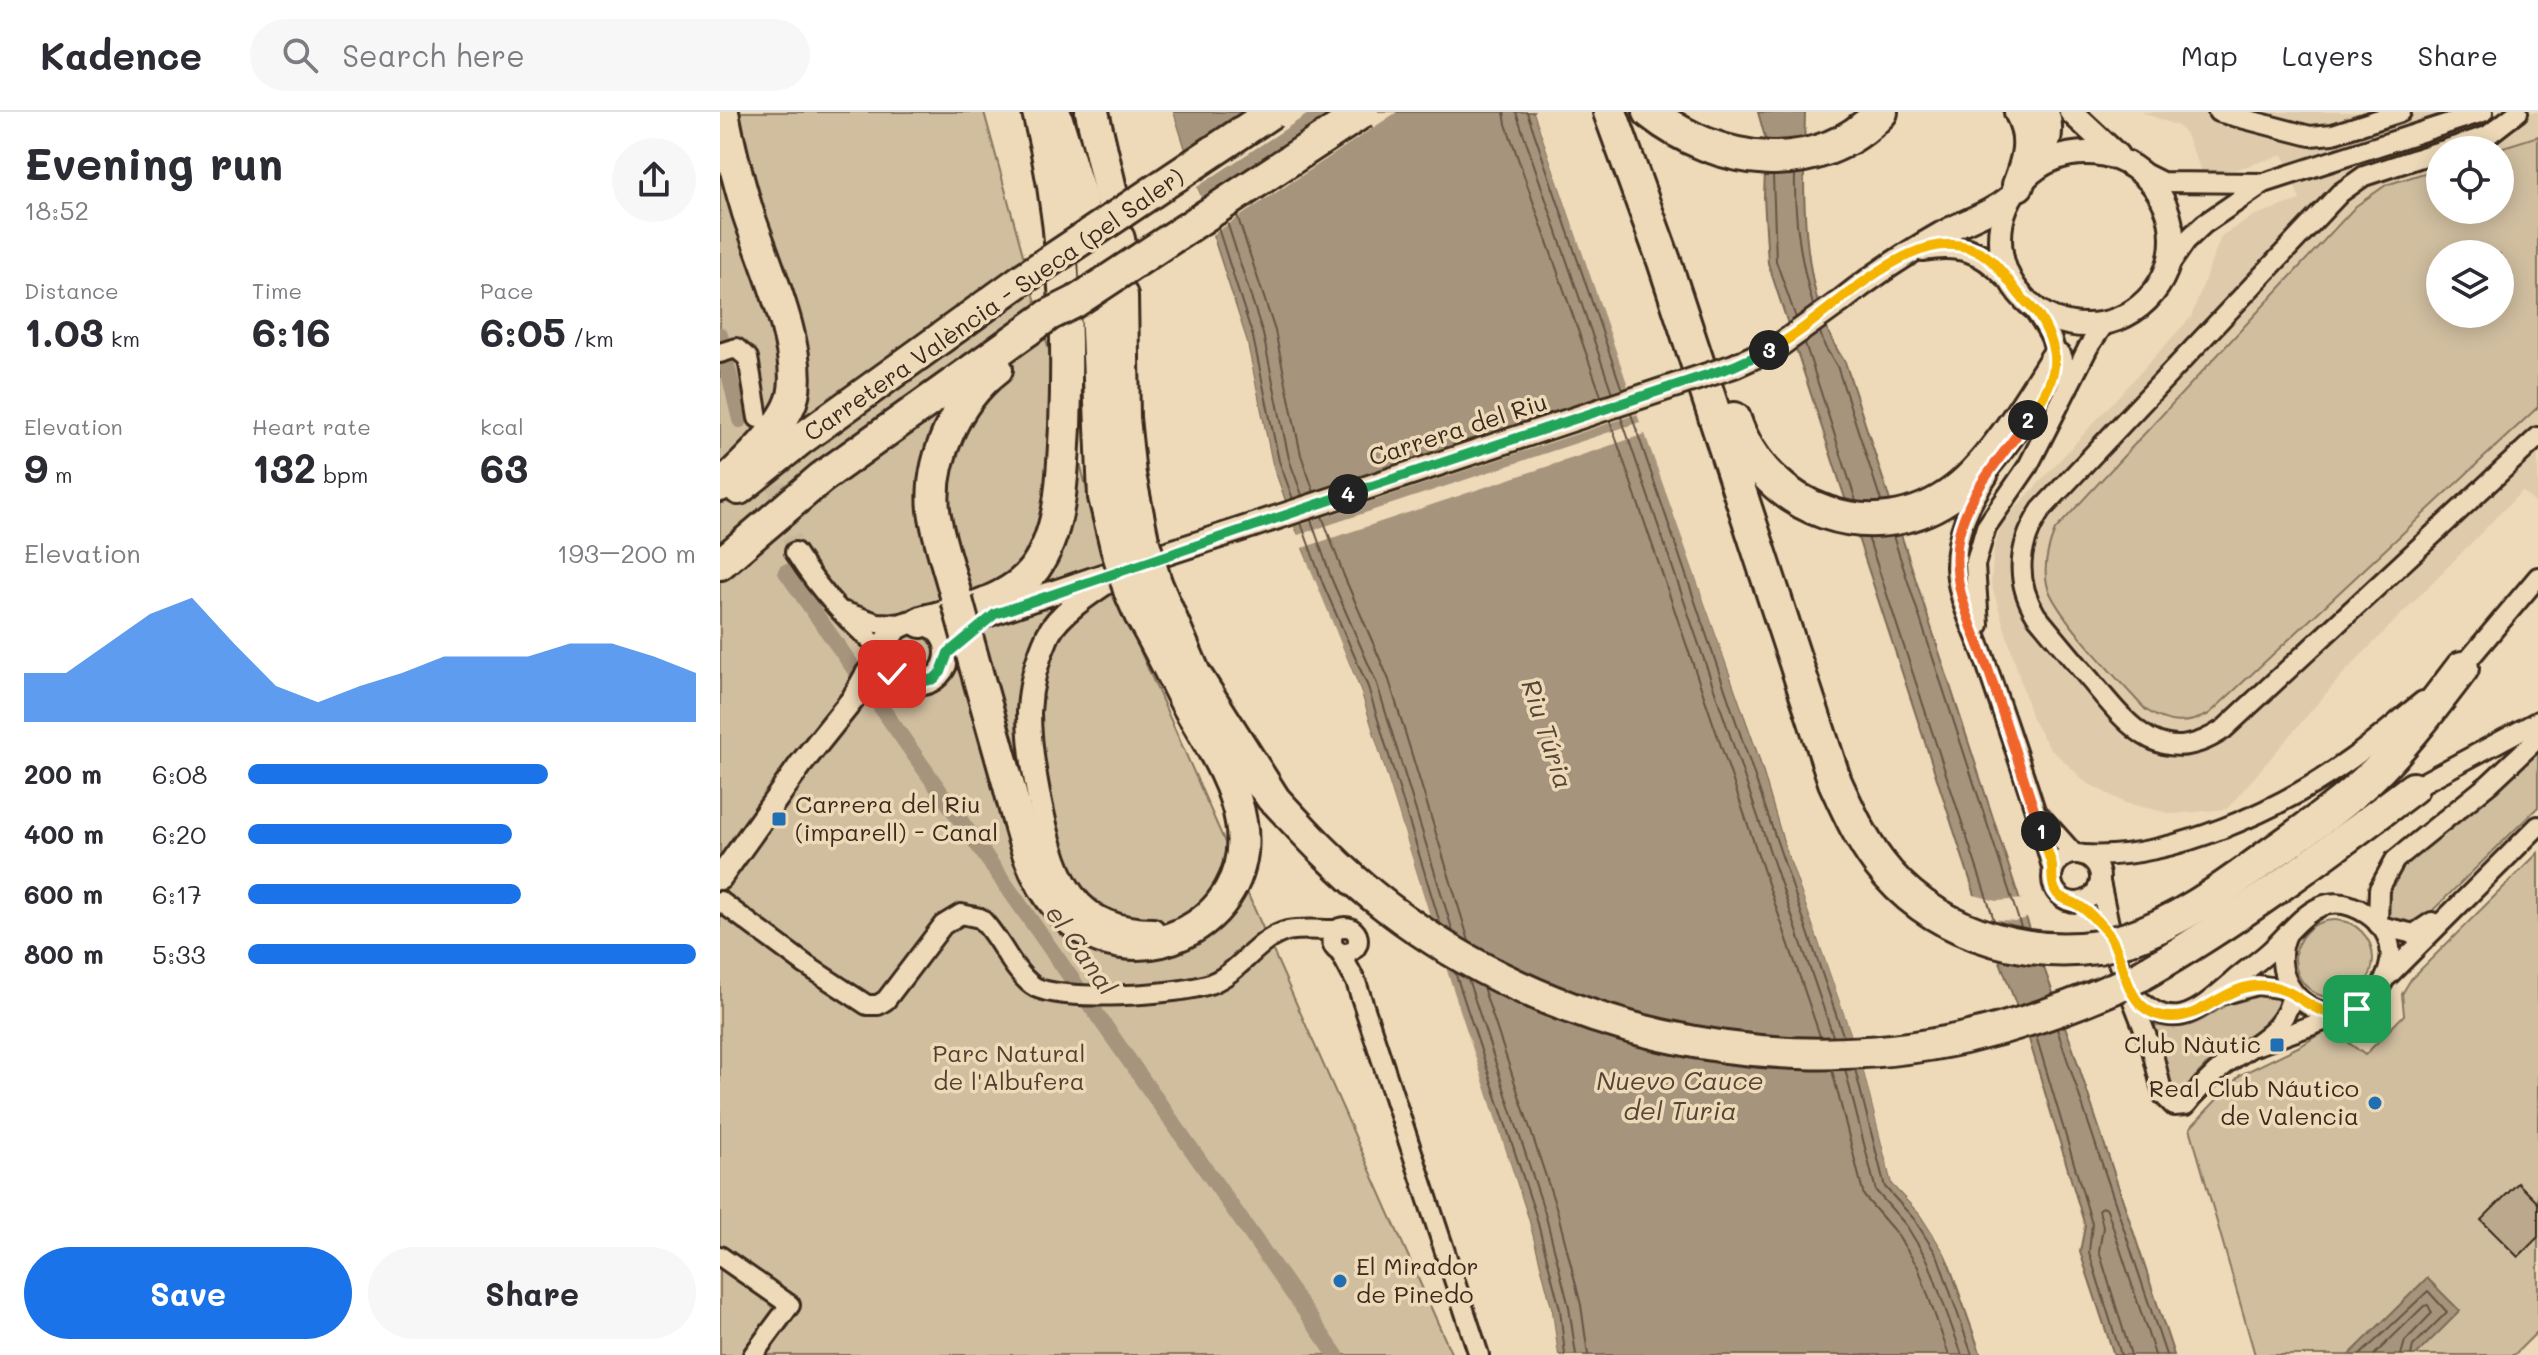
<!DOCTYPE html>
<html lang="en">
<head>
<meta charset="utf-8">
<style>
	body { margin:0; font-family:Mali,sans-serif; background:#f7f7f7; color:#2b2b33; height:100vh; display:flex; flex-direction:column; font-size:30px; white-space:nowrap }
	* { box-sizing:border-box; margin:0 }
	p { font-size:26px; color:#7c7c81 }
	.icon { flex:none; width:44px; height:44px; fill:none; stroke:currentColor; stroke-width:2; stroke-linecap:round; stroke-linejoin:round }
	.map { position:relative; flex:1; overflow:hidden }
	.sheet { display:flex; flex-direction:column; background:#fff; width:720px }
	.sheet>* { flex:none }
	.buttons { position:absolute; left:1706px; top:24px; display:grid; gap:16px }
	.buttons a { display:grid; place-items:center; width:88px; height:88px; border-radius:50%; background:#fff; box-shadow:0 4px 20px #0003; font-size:40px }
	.pin { position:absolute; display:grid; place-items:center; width:68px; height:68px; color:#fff; margin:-34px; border-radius:16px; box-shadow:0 4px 12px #0006 }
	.km { position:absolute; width:40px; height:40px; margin:-20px; border-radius:50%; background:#222; color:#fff; font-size:22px; line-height:40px; text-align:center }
	.round { display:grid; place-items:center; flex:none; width:84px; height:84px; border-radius:42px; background:#f7f7f7 }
	.headline { display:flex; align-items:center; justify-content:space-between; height:136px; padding:0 24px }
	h1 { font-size:44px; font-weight:700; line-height:60px }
	.metrics { display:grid; grid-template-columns:repeat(3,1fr); gap:12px; height:136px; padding:8px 24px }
	.metrics div { display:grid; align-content:center }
	.metrics b { font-size:40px; font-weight:700 }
	.metrics small { font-size:22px; font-weight:400 }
	.metrics p { font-size:22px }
	.chart { height:224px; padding:16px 24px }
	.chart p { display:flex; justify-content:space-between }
	.chart svg { width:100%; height:144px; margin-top:8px; fill:#1a73e8; opacity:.7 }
	.cta { display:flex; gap:16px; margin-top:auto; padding:16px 24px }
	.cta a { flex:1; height:92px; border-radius:48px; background:#1a73e8; color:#fff; font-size:32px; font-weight:700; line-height:92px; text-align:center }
	.cta a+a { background:#f7f7f7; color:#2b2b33 }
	ul { padding:0 24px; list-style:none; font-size:26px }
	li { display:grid; grid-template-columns:128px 96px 1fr; align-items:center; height:60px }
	li i { height:20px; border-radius:10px; background:#1a73e8 }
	header { display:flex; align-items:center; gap:48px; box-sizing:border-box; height:112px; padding:0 40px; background:#fff; border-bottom:2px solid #e1e1e2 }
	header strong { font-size:38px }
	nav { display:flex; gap:44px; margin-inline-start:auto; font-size:28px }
	.search { width:560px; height:72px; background:#f7f7f7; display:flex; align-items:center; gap:20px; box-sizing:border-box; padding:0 28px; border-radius:44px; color:#7c7c81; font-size:30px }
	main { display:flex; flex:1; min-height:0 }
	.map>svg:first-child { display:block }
</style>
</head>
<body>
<header>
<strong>Kadence</strong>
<div class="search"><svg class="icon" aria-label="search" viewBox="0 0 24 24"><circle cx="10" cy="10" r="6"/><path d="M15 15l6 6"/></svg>Search here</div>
<nav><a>Map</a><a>Layers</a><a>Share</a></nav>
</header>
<main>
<section class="sheet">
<div class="headline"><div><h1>Evening run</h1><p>18:52</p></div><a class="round"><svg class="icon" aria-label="share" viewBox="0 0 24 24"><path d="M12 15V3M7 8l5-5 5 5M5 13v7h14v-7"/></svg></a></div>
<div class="metrics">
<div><p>Distance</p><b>1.03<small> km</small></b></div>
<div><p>Time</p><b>6:16</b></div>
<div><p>Pace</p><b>6:05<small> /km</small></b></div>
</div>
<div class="metrics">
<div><p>Elevation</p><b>9<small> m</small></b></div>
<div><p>Heart rate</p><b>132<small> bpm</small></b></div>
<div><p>kcal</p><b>63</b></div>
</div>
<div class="chart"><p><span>Elevation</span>193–200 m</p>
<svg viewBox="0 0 160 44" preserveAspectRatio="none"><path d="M0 44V29L10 29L20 20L30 11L40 6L50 20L60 33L70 38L80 33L90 29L100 24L110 24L120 24L130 20L140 20L150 24L160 29V44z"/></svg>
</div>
<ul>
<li><b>200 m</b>6:08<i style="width:67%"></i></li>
<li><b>400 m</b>6:20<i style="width:59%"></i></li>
<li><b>600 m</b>6:17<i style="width:61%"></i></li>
<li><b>800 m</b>5:33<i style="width:100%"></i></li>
</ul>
<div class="cta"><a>Save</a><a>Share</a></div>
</section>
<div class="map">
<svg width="1818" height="1243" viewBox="0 0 1818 1243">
	<rect width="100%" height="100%" fill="#eedab8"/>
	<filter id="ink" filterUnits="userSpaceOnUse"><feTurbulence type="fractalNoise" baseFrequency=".0125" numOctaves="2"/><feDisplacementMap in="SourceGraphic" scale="16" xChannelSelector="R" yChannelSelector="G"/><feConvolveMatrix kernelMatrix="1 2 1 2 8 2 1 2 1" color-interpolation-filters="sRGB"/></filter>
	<g filter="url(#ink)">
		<path fill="#dfcbab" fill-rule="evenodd" d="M 1421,0 L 1818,0 L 1818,394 L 1802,379 L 1622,563 L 1507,697 L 1453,702 L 1405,691 L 1367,671 L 1329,635 L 1312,607 L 1271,471 L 1274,436 L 1282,411 L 1471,205 L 1501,124 L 1535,103 L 1580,88 L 1563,43 L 1517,57 L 1482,60 L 1465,21 L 1458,14 ZM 1720,38 L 1780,38 L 1780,98 L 1720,98 ZM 1720,142 L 1780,142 L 1780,202 L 1720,202 Z"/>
		<g fill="#d0be9f" stroke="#86745e" stroke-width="2" fill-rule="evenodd">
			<path d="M 0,0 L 264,0 L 374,403 L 414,525 L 732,1243 L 0,1243 Z"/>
			<path d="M 1818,24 L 1818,295 L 1489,602 C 1466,614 1447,612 1426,598 C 1404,574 1332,500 1327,472 C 1323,454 1328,435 1335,418 L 1636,94 L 1666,73 L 1720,56 L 1720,98 L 1780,98 L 1780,38 L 1774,38 ZM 1720,142 L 1780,142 L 1780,202 L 1720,202 Z"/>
			<path d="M 1818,637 L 1818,695 L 1704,807 L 1689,814 L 1667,807 C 1665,786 1667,771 1677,753 Z"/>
			<path d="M 1818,741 L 1818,1219 L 1794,1243 L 1535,1243 L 1470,1016 L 1520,963 L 1582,933 L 1609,916 L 1645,943 L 1684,903 L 1682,882 L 1691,867 Z"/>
			<circle cx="1614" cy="847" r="39"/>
			<path d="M 1534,879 L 1560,885 L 1554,906 L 1486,953 L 1460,981 L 1452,983 L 1430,912 C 1484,925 1489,895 1534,879 Z"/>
		</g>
		<g fill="#a7947c" stroke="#7c6a56" stroke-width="2">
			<path d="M 453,0 L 814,0 L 1039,645 L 1065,733 L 1143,954 L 1172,1072 L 1200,1102 L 1225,1141 L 1261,1243 L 838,1243 L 832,1199 L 808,1106 L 737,894 L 640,578 L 596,475 L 552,352 L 526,227 Z"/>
			<path d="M 1038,0 L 1085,1 C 1083,77 1079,185 1125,250 L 1299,786 L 1352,934 L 1454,1243 L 1394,1243 L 1360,1140 L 1365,1114 L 1308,924 L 1256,786 L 1048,151 L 1044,85 L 1046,29 Z"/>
			<path d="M 1707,1166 L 1740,1199 L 1696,1243 L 1629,1243 Z"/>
		</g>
		<g fill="#eedab8" fill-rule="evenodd">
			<path d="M 449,0 L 453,0 L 465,38 L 522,0 L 591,0 L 477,75 L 481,85 L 610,0 L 677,0 L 492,123 L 526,227 L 552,352 L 565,389 L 908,274 L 814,0 L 818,0 L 1042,643 L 1068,732 L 1146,952 L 1176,1070 L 1203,1100 L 1228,1139 L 1246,1188 L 1225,1141 L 1200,1102 L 1172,1072 L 1142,952 L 1063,952 L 1023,949 L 920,931 L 828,901 L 724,849 L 808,1106 L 832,1199 L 838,1243 L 834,1243 L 828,1199 L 804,1107 L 734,895 L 637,580 L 592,476 L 548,353 L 522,228 ZM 917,302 L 920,310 L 578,423 L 574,415 ZM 925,322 L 1039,644 L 1065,733 L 1133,927 L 1020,925 L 908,902 L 822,872 L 777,851 L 713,813 L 640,578 L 582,436 Z"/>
			<path d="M 1250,782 L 1277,789 L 1304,787 L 1310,805 L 1297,809 L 1268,807 L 1315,820 L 1327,853 L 1274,840 Z"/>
		</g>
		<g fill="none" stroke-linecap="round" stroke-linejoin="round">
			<g stroke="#665444" stroke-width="2">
				<path d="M 784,0 L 786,12 L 881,284"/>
				<path d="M 796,0 L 892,281"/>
				<path d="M 807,0 L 902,278"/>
				<path d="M 1075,62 C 1074,106 1081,151 1093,193"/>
				<path d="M 1053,63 L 1056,149 L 1076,206"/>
				<path d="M 517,103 L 555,219 L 581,343 L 594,380"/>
				<path d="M 507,110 L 543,222 L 569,347 L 582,383"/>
				<path d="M 498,116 L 533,225 L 559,349 L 573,387"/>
				<path d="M 1100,220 L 1105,235 L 1117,254 L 1161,389"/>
				<path d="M 1085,231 L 1136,389"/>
				<path d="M 911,302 L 1123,923"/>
				<path d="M 901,305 L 1113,924"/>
				<path d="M 890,309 L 1100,924"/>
				<path d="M 602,404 L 624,464 L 669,568 L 749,829"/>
				<path d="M 591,408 L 612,468 L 657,572 L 733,820"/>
				<path d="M 581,411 L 603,472 L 648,575 L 720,811"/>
				<path d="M 1173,424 L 1301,815"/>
				<path d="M 1148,425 L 1274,808"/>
				<path d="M 735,860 L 816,1104 L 840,1197 L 845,1243"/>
				<path d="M 748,867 L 825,1101 L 849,1195 L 856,1243"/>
				<path d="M 763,875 L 837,1098 L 861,1193 L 868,1243"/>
				<path d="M 1337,917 L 1446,1243"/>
				<path d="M 1316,924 L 1372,1112 L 1369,1140 L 1401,1243"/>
				<path d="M 1125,957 L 1156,1079 L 1186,1113 L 1208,1149 L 1242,1243"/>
				<path d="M 1135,957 L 1165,1075 L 1194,1107 L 1218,1145 L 1252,1243"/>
				<path d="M 1112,958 L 1144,1084 L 1176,1121 L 1198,1155 L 1229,1243"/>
				<path d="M 1411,1243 L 1379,1139 L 1383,1115 L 1379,1098 L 1382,1095 L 1387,1097 L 1435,1243"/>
				<path d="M 1640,1243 L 1708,1179 L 1727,1200 L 1693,1234 L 1691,1243"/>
				<path d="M 1654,1243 L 1704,1194 L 1708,1193 L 1712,1201 L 1685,1229 L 1681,1243"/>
			</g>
			<g stroke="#a7947c" stroke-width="16">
				<path d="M 0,223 L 20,308"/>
				<path d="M 66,460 L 616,1243"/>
			</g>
		</g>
		<path fill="#bca98d" stroke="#3b2a1e" stroke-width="2" d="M 1798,1071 L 1818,1091 L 1818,1125 L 1798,1145 L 1761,1108 Z"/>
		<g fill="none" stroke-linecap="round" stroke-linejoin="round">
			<path stroke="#cab799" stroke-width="18" stroke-dasharray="18 9" stroke-linecap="butt" d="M 49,346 L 75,440"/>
			<g stroke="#3b2a1e" stroke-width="24">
				<g id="minor">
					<path d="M 1498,0 L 1590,24 L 1613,22 L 1681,0"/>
					<path d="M 1724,38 L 1767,24 L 1798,0"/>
					<path d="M 1720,39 L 1644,64 L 1620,81 L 1321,398 C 1298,433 1294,467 1316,503 C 1335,526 1353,548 1372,570 C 1409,615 1443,659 1504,617 L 1818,325"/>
					<path d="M 1420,59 L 1442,70 L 1544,71"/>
					<path d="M 1448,155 L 1466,129 L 1484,112 L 1544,71 L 1763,0"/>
					<path d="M 1312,195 C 1325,214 1338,230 1335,254"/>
					<path d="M 0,241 L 16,236 L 28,246 L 38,306"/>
					<path d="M 1268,364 C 1249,392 1236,420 1236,455 C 1237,488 1254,517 1265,548 C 1288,618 1314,688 1333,759"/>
					<path d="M 75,440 C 99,478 129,512 165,540"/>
					<path d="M 125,500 L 157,511 L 184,512"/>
					<path d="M 1259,513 L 1255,453 L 1266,415 L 1308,354 L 1369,234 L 1385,211"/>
					<path d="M 1738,560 L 1818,465"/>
					<path d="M 1693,676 L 1818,609"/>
					<path d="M 1321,705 L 1354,742"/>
					<circle cx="1356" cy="766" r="24"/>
					<path d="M 1363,743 C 1450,749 1562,697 1631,647 C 1656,629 1679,608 1703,589"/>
					<path d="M 1380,770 L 1396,845 L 1432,938 L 1443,983 L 1454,994 L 1466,993 C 1478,978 1491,964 1506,952 C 1533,932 1568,918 1572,880"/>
					<path d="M 0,789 L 86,853 L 147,893 L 158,893 L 166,888 L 223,813 L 241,802 L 260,806 C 280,825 290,856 312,873 C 335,891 464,883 492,871 C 520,860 537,827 567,819 C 582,816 600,818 616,818"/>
					<path d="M 1658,812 L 1659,777 L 1675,748 L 1769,672 L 1818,626"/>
					<path d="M 1660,814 L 1694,822 L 1712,810"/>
					<circle cx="625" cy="828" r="13"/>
					<path d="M 1567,822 C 1551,859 1574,898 1614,902"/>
					<path d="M 620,840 L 636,870 L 759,1243"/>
					<path d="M 1668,864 L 1818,714"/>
					<path d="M 1410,879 C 1452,923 1474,903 1512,870 C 1524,859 1538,850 1550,839 C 1579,812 1601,772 1647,802 C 1687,829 1671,876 1637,897 L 1535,934"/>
					<path d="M 1505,882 L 1537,873 L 1571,878"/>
					<path d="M 0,1144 L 70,1193 L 33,1243"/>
				</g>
			</g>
			<g stroke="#3b2a1e" stroke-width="28">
				<g id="tertiary">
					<path d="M 1351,0 L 1397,43"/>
					<circle cx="1366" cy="127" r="86"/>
					<path d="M 1313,57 C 1327,39 1335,23 1327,0"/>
					<path d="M 1203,137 C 1239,131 1260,137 1286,164"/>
					<path d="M 1121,189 C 1152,164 1184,143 1219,123 C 1243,109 1268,103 1290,85"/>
					<path d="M 417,451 L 531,414"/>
					<path d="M 412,453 C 387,471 341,496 328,523 C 317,547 310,574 309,600 C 309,644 326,748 353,783 C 372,809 401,818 433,818"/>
					<path d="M 258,506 L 385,463"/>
					<circle cx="196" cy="541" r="31"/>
					<path d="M 0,766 L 81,652 L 133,587 L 147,562 L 165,544"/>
				</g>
			</g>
			<g stroke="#3b2a1e" stroke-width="36">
				<g id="trunk">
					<path d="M 336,4 L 360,83 L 374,148 L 384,385 L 396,435"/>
					<path d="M 1298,73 C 1308,47 1314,26 1300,0"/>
					<path d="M 0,374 C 23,354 66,313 73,284 C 84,237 43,147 28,101 C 18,68 9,34 3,0"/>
					<path d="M 19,377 L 80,328 L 304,166"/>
					<path d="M 0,452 L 101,366 L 308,218"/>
					<path d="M 237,488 C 230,459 218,428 214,398 C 209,347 237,288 277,257"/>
					<path d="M 201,510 C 238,500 291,490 315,456 C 343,416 342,362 345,315 C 349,208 344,105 318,0"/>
					<path d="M 256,557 C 267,596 278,635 289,674 C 300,716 309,762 339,796 C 408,875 538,814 521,710 C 514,666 486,627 465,589 C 450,560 437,531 420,503 L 409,478"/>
					<path d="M 537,668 C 578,713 618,758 667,795 C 828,918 1045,970 1245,926 C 1296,914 1346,897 1394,876"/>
					<path d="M 1420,864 C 1518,808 1603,744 1693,676"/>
				</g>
			</g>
			<g stroke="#3b2a1e" stroke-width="38">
				<g id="motorway">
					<path d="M 372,0 L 392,86"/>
					<path d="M 890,0 L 944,149 L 1115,670 C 1128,698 1140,726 1159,751 C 1209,817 1297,846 1378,835"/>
					<path d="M 930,0 C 998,54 1097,68 1161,0"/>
					<path d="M 398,127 L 400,139"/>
					<path d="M 401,184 L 403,306 L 409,363 L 422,428"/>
					<path d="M 1014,307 C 1045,400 1156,440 1236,379 C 1273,351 1311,288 1336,248"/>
					<path d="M 435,471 L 474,562 L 552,685"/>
					<path d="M 1407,827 C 1462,809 1507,774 1554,740 C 1591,714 1628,688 1660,656 C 1690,625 1716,590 1742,556"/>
				</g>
			</g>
			<use href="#minor" stroke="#eedab8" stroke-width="18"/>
			<use href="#tertiary" stroke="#eedab8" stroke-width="22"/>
			<use href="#trunk" stroke="#eedab8" stroke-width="30"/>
			<use href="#motorway" stroke="#eedab8" stroke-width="32"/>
			<g stroke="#3b2a1e" stroke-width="28" stroke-linecap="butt">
				<path id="tertiary-bridge" d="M 531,414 L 1014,254 L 1060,233 L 1121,189"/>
			</g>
			<g stroke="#3b2a1e" stroke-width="36" stroke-linecap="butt">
				<g id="trunk-bridge">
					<path d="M 304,166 L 552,0"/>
					<path d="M 308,218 L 329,203 L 355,190 L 643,0"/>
					<path d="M 396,435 L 409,478"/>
					<path d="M 237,488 L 256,557"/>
					<path d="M 1394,876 L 1420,864"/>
				</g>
			</g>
			<g stroke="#3b2a1e" stroke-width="38" stroke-linecap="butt">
				<g id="motorway-bridge">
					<path d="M 422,428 L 435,471"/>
					<path d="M 1378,835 L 1407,827"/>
				</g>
			</g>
			<use href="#tertiary-bridge" stroke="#eedab8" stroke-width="22"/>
			<use href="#trunk-bridge" stroke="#eedab8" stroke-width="30"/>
			<use href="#motorway-bridge" stroke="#eedab8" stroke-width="32"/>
		</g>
	</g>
	<g fill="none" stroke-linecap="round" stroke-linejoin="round" filter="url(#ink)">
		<g stroke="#fff" stroke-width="16">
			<path id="split-1" d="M 1321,719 C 1324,731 1329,742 1332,754 C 1333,762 1331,770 1335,778 C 1339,787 1346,787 1354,791 C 1367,797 1377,809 1386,819 C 1407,842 1400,904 1452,905 C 1486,906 1507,869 1548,874 C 1585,878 1593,913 1637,897"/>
		</g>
		<g stroke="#fff" stroke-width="16">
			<path id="split-2" d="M 1308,308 C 1283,343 1249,379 1239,422 C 1228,473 1254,516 1270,563 C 1287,615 1304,667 1321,719"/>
		</g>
		<g stroke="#fff" stroke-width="16">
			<path id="split-3" d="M 1049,238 C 1108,210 1197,97 1266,144 C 1279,154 1288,168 1298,181 C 1304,189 1312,195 1318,203 C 1346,246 1335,269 1308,308"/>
		</g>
		<g stroke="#fff" stroke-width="16">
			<path id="split-4" d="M 628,382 L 1014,254 L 1049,238"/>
		</g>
		<g stroke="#fff" stroke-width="16">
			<path id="split-5" d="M 172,562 L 191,572 L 214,567 L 221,560 L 228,541 L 275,502 L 628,382"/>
		</g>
		<use href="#split-1" stroke="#f5b400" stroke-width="10"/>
		<use href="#split-2" stroke="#f0652b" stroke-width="10"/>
		<use href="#split-3" stroke="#f5b400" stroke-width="10"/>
		<use href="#split-4" stroke="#22a559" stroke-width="10"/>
		<use href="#split-5" stroke="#22a559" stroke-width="10"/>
	</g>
	<g fill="#1f6fb2" stroke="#eedab8" stroke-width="3">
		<rect x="51" y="699" width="16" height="16" rx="4"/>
		<rect x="1549" y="925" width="16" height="16" rx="4"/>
		<circle cx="1655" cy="991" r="8"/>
		<circle cx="620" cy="1169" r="8"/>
	</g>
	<g text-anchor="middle" stroke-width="7" stroke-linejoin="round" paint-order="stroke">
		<g font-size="24" fill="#3b2a1e" stroke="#eedab8">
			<text transform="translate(274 193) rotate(-35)" y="8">Carretera València - Sueca (pel Saler)</text>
			<text transform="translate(738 318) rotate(-18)" y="8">Carrera del Riu</text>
		</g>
		<g font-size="24" fill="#3b2a1e" stroke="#eedab8" text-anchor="start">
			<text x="75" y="701">Carrera del Riu<tspan x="75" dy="28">(imparell) - Canal</tspan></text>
			<text x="1541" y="941" text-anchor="end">Club Nàutic</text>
			<text x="1639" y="985" text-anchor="end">Real Club Náutico<tspan x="1639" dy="28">de Valencia</tspan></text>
			<text x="636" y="1163">El Mirador<tspan x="636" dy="28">de Pinedo</tspan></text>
		</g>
		<g font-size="24" fill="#514031" stroke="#eedab8">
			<text x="289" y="950">Parc Natural<tspan x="289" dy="28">de l'Albufera</tspan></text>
		</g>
		<g font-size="26" font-style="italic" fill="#564436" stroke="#eedab8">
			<text transform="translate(827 622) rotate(72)" y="9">Riu Túria</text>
			<text transform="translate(361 838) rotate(55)" y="9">el Canal</text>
			<text x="960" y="978">Nuevo Cauce<tspan x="960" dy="30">del Turia</tspan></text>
		</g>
	</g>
</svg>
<div class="buttons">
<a><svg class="icon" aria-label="locate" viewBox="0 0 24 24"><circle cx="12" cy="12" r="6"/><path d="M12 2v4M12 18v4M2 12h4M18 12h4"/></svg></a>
<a><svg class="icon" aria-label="layers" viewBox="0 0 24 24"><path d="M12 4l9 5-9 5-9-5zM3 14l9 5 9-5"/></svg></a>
</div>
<div class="pin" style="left:1637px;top:897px;background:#1e9e55"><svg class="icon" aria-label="arrive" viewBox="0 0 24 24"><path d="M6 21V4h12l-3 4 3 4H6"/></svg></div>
<div class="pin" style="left:172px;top:562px;background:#d93025"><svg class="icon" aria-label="check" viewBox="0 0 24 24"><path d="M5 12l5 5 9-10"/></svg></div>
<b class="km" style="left:1321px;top:719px">1</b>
<b class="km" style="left:1308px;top:308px">2</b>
<b class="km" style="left:1049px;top:238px">3</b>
<b class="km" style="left:628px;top:382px">4</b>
</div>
</main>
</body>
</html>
